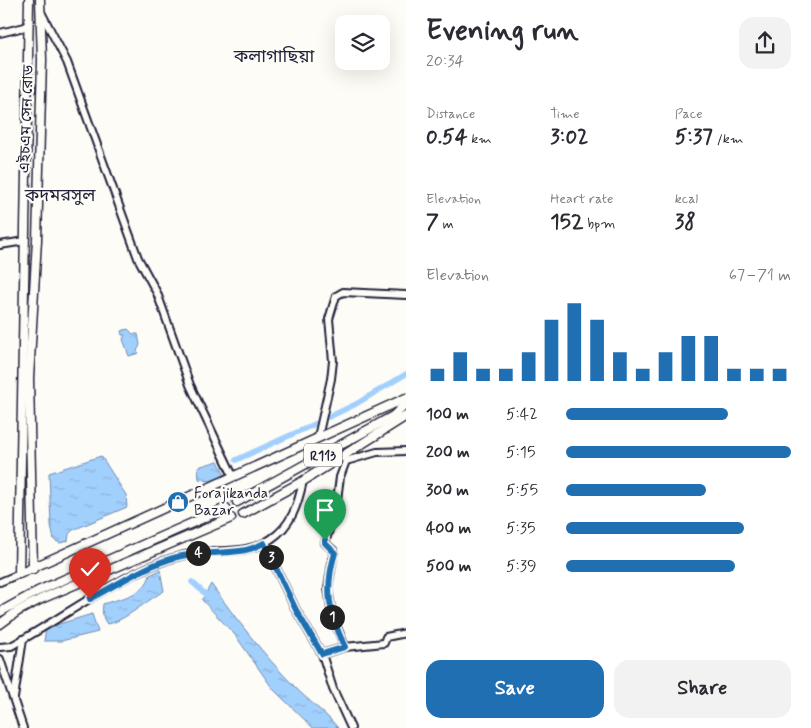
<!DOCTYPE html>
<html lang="en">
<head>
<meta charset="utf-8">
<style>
	body { margin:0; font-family:Mynerve,"Noto Sans Bengali",sans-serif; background:#f2f2f3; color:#2b2b33; height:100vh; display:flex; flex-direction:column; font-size:19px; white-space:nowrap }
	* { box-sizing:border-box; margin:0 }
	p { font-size:16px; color:#7c7c81 }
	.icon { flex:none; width:28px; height:28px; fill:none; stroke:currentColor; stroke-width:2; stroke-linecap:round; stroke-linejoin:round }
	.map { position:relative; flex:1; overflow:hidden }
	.details { display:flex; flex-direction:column; background:#fff; width:405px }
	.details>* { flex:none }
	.controls { position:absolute; left:335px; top:15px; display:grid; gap:10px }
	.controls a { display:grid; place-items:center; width:55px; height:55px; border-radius:10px; background:#fff; box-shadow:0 5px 20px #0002; font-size:25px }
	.pin { position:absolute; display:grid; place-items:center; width:42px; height:42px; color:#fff; margin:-51px -21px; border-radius:50% 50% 50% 0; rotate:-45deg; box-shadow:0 0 5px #0007 }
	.pin .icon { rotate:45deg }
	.km { position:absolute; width:25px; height:25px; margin:-12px; border-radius:50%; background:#222; color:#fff; font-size:14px; line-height:25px; text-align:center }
	.round { display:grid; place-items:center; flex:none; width:52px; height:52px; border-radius:15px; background:#f2f2f3 }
	.headline { display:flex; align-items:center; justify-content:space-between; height:85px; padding:0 20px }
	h1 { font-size:28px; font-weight:700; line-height:38px }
	.metrics { display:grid; grid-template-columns:repeat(3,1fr); gap:8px; height:85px; padding:5px 20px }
	.metrics div { display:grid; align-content:center }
	.metrics b { font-size:21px; font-weight:700 }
	.metrics small { font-size:14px; font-weight:400 }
	.metrics p { font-size:14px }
	.chart { height:140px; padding:10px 20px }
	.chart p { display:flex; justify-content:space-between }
	.chart svg { width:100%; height:90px; margin-top:5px; stroke:#1f6fb2; stroke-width:6 }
	.primary-button { display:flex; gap:10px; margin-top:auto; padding:10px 20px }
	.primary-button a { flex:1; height:58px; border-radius:15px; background:#1f6fb2; color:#fff; font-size:20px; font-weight:700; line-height:58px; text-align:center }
	.primary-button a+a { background:#f2f2f3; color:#2b2b33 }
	ul { padding:0 20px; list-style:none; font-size:16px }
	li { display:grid; grid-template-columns:80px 60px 1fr; align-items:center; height:38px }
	li i { height:12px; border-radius:6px; background:#1f6fb2 }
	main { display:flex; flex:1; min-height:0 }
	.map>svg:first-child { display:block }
</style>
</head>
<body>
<main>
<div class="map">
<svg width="406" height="728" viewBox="0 0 406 728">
	<defs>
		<pattern id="water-ripples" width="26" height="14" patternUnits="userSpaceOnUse" patternTransform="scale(1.25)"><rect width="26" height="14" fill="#a2d0fd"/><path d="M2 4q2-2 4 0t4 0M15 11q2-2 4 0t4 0" fill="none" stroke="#8bb2da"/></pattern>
	</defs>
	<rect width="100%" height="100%" fill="#fdfcf7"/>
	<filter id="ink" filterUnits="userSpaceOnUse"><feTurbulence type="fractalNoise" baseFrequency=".02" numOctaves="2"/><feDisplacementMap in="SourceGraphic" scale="10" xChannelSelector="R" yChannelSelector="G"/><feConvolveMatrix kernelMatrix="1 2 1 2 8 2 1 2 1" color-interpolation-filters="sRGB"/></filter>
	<g filter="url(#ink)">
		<g fill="url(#water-ripples)" stroke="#6f8aaf">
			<path d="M 128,329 L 133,334 L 138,334 L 140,345 L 137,351 L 139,353 L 129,356 L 123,339 L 125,335 L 122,335 L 121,331 Z"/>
			<path d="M 101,456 L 126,495 L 127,507 L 73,530 L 69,534 L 68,541 L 60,543 L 54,540 L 51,525 L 49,473 Z"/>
			<path d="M 218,461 L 225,475 L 210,481 L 199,479 L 198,467 Z"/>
			<path d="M 160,570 L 164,591 C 150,598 122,623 107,624 C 102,618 102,611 103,604 C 121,598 145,595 150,575 Z"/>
			<path d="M 211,584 C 237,620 263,654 294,686 C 308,701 325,712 338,728 L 313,728 L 273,689 L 235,635 L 202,600 Z"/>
			<path d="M 92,614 L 98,632 L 61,641 L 44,641 L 46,628 Z"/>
		</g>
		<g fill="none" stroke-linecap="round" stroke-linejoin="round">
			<g stroke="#a2d0fd" stroke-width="5.5">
				<path d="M 329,417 L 356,404 L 406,374"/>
				<path d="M 236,460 L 317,423"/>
				<path d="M 192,582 L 211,599"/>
			</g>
			<g stroke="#22223b" stroke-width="10">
				<g id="minor">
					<path d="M 41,12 L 67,62 L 138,258 L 157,293 L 190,385 L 233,476"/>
					<path d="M 0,33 L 29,26"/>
					<path d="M 0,245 L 25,241"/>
					<path d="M 318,437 L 331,379 L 333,361 L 329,319 L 336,296 L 343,292 L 406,295"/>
					<path d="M 264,543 L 296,610 L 322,654 L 333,689 L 351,728"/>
					<path d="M 0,582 L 19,574"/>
					<path d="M 0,647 L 11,646 C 61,619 107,583 161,562 C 174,557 188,554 201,552 C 227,550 248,554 271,539 C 291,526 298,505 303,481"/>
					<path d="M 345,647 L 332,615 L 328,588 L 334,551 L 325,543 L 336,507 L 340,477 L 346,461 L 377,452 L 406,451"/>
					<path d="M 322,654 L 345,647 L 384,643 L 386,637 L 406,633"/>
					<path d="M 0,659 L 23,728"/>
					<path d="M 14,698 L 23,639"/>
				</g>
			</g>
			<g stroke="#22223b" stroke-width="11">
				<g id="major">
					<path d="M 29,0 L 19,574 L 406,398"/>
					<path d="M 237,502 L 393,416 L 406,404"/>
					<path d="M 243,514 L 303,481 L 406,416"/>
					<path d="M 33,569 L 29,378 L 37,240 L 42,60 L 40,0"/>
					<path d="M 0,612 L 38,591 L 226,508"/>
					<path d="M 0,624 L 18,611 L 41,599 L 231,518"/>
				</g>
			</g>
			<use href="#minor" stroke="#fdfcf7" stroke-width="6"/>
			<use href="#major" stroke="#fdfcf7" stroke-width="8"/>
		</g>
	</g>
	<g fill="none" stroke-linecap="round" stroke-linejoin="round" filter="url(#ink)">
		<g stroke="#fff" stroke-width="10">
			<path id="route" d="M 90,599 C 118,584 146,565 177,557 C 206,549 238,558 264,543 L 296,610 L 322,654 L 345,647 C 329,613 324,590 335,553 L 325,543 L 325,540"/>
		</g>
		<use href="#route" stroke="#1f6fb2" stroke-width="6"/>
	</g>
	<defs>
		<g id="shop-disc" transform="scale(1.125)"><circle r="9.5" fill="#1f6fb2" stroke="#fdfcf7"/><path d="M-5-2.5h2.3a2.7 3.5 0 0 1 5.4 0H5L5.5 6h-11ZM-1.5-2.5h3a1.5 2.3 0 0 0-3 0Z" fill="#fff"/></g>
	</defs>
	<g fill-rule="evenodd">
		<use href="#shop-disc" x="178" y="502"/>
	</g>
	<g text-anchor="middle" stroke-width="4.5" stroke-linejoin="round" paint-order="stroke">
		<rect fill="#fdfcf7" stroke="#646373" stroke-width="1" x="304" y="443.5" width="38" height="23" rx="4"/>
		<g font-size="14" font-weight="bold" fill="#22223b">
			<text x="323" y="460">R113</text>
		</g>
		<g font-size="15" fill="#22223b" stroke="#fdfcf7">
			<text transform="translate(26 119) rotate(-88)" y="5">এইচএম সেন রোড</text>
		</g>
		<g font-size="15" fill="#22223b" stroke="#fdfcf7" text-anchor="start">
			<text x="194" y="498">Forajikanda<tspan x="194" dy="17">Bazar</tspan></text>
		</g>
		<g font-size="18" fill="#22223b" stroke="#fdfcf7">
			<text x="274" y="62">কলাগাছিয়া</text>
			<text x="60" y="201">কদমরসুল</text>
		</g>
	</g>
</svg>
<div class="controls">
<a><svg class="icon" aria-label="layers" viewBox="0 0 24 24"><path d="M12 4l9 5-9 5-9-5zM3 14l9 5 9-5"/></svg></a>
</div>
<div class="pin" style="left:325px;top:540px;background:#1e9e55"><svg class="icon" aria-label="arrive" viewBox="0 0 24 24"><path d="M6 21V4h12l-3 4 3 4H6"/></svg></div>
<div class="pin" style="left:90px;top:599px;background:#d93025"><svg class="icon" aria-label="check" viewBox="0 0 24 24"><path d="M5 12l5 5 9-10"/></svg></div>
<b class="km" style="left:332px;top:617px">1</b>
<b class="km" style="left:271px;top:557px">3</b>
<b class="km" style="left:198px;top:553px">4</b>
</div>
<section class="details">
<div class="headline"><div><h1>Evening run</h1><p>20:34</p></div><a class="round"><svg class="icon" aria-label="share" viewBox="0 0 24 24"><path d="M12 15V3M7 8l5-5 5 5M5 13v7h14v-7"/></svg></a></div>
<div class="metrics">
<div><p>Distance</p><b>0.54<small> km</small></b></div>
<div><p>Time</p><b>3:02</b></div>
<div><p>Pace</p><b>5:37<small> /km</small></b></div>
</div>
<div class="metrics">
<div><p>Elevation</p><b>7<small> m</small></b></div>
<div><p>Heart rate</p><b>152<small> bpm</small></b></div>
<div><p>kcal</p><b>38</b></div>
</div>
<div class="chart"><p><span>Elevation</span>67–71 m</p>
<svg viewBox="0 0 160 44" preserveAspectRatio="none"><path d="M5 44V38M15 44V30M25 44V38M35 44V38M45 44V30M55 44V14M65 44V6M75 44V14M85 44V30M95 44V38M105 44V30M115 44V22M125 44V22M135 44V38M145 44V38M155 44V38"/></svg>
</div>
<ul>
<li><b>100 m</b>5:42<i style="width:72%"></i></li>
<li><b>200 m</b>5:15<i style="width:100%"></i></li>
<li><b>300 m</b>5:55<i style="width:62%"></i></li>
<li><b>400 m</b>5:35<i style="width:79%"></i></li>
<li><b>500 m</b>5:39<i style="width:75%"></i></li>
</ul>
<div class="primary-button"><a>Save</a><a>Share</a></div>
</section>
</main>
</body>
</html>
